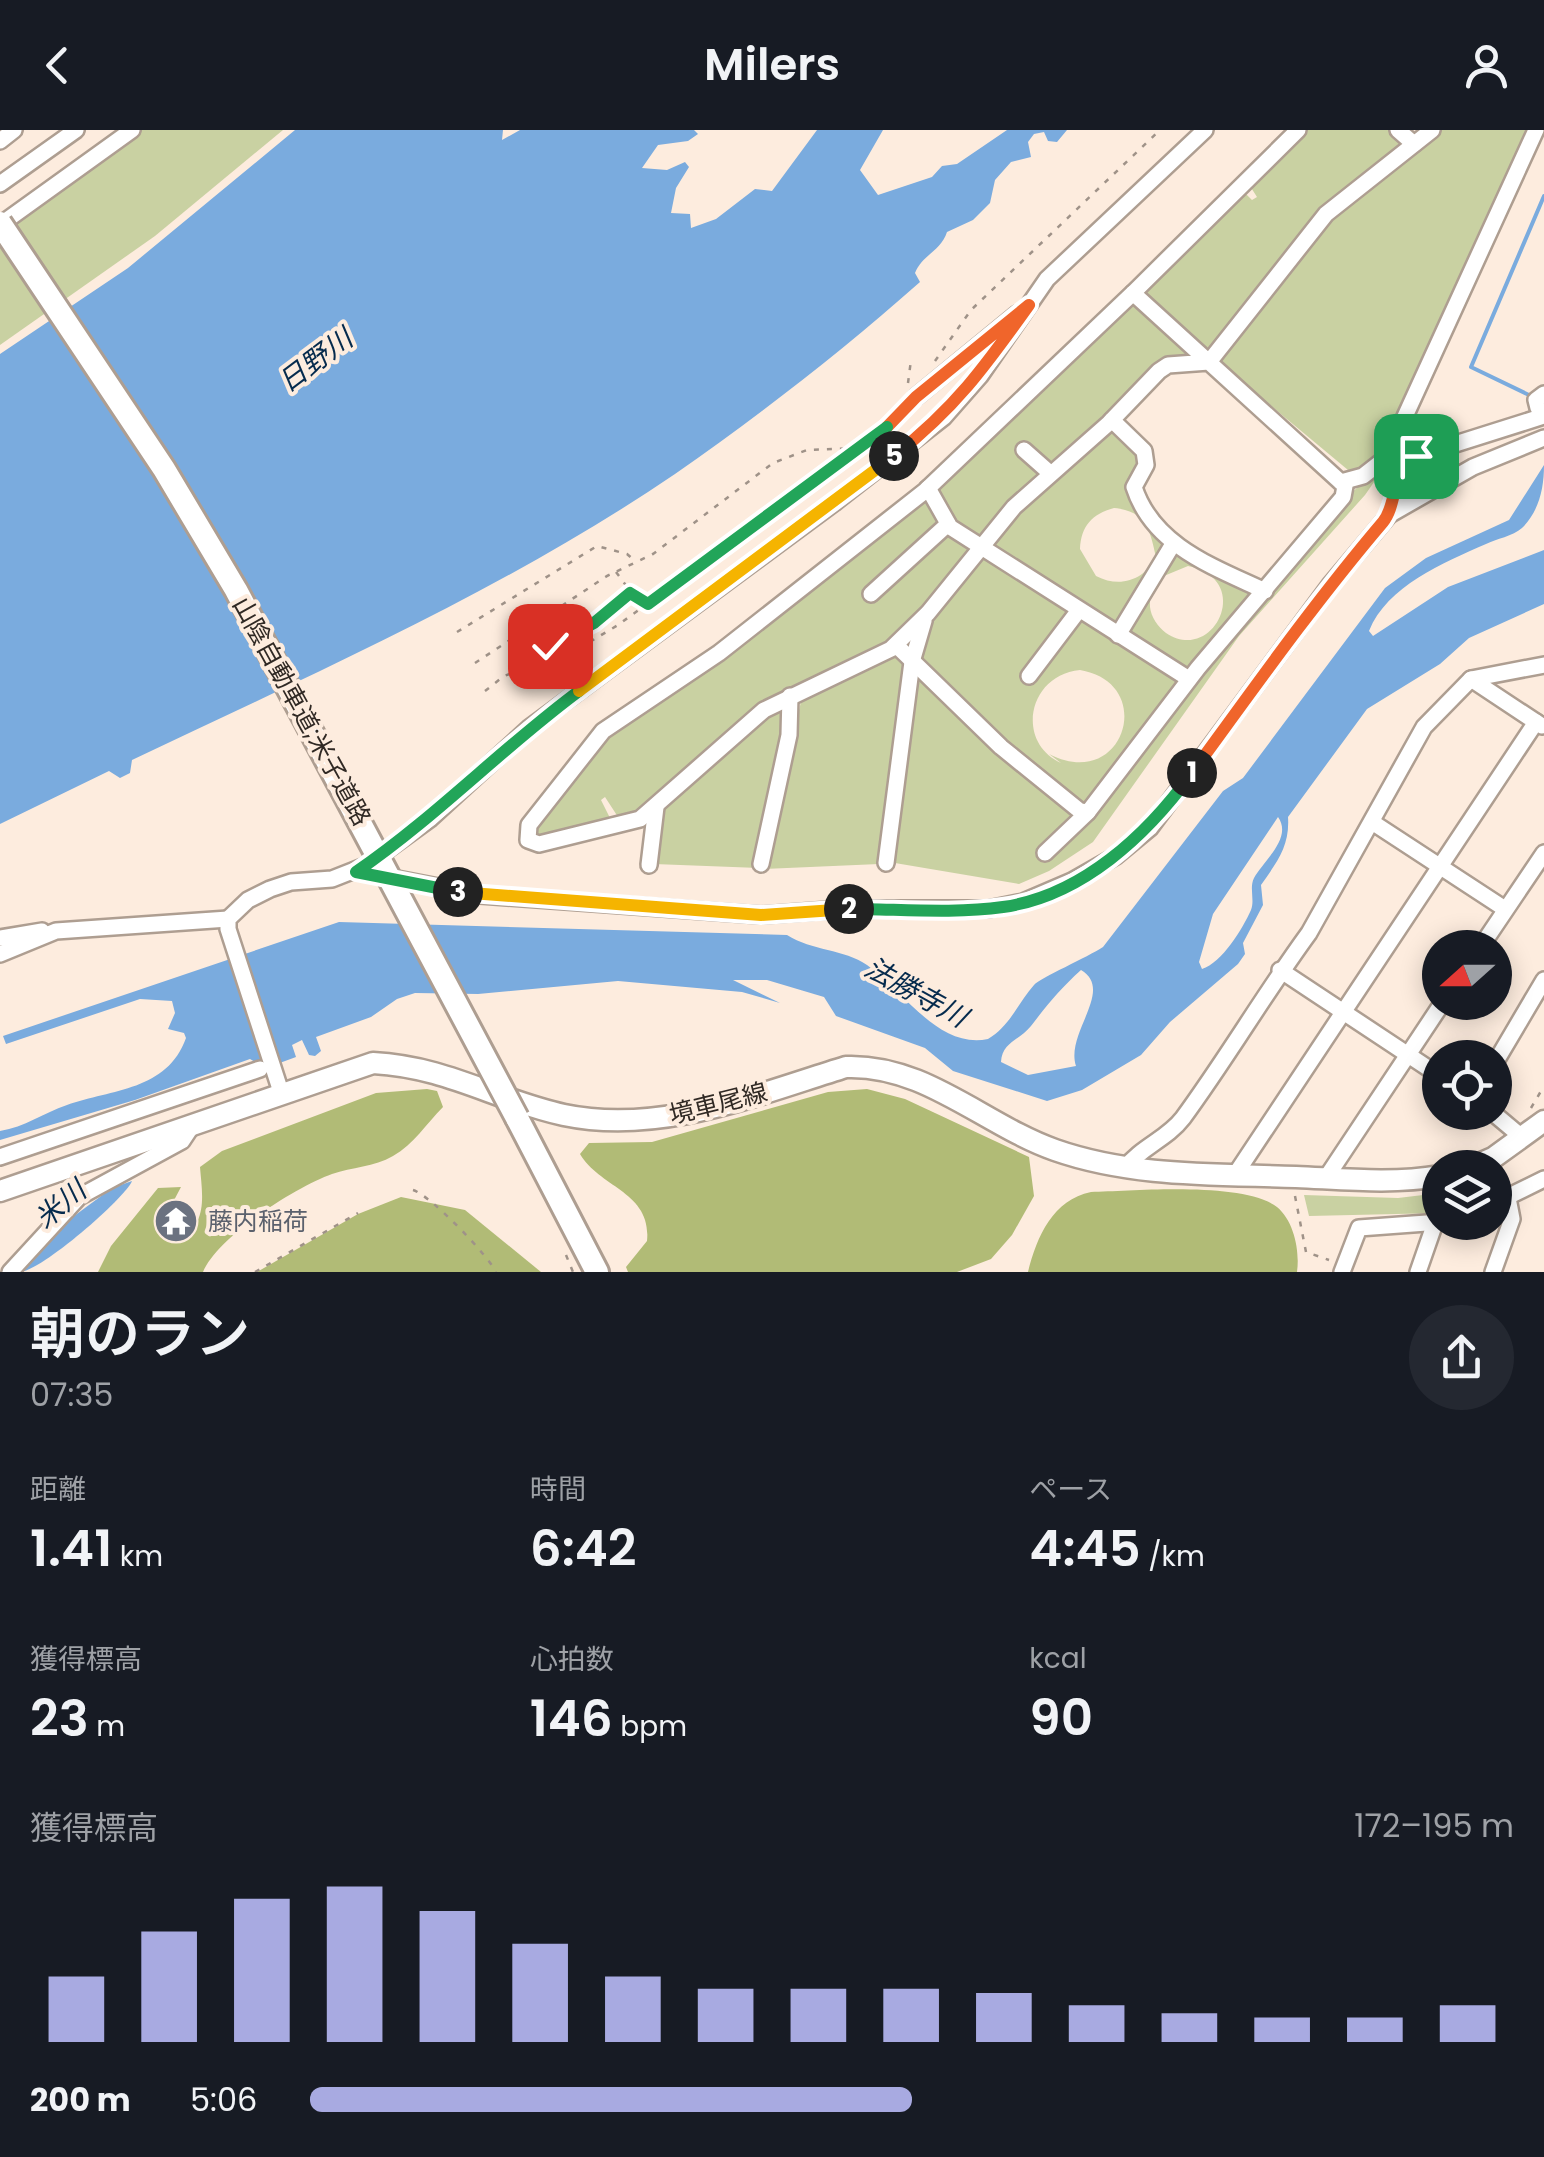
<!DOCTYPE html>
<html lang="ja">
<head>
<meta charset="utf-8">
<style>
	body { margin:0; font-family:Poppins,"Noto Sans JP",sans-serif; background:#242831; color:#f1f3f6; height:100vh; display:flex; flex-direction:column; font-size:38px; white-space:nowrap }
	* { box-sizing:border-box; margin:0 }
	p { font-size:32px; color:#9ea1a6 }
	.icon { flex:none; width:55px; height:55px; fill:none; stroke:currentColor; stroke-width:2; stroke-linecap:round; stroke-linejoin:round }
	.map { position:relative; height:1142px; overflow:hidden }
	.panel { display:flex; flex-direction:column; background:#171b24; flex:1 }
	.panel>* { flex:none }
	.needle { width:65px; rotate:249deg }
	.controls { position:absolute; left:1422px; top:800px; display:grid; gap:20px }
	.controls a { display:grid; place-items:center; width:90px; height:90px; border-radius:50%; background:#171b24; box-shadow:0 5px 25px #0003; font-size:50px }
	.pin { position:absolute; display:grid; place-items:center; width:85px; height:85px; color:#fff; margin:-42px; border-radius:20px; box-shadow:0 5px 15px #0006 }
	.km { position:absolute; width:50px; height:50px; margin:-25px; border-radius:50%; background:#222; color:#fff; font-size:28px; line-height:50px; text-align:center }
	.round { display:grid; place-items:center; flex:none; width:105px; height:105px; border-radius:52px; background:#242831 }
	.summary { display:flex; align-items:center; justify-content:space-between; height:170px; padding:0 30px }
	h1 { font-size:55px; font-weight:600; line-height:75px }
	.figures { display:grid; grid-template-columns:repeat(3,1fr); gap:15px; height:170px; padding:10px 30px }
	.figures div { display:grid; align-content:center }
	.figures b { font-size:50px; font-weight:600 }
	.figures small { font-size:28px; font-weight:400 }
	.figures p { font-size:28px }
	.chart { height:280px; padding:20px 30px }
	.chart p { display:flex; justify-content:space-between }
	.chart svg { width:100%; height:180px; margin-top:10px; stroke:#a8aae1; stroke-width:6 }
	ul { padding:0 30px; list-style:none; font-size:32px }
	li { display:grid; grid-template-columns:160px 120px 1fr; align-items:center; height:75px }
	li i { height:25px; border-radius:12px; background:#a8aae1 }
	header { display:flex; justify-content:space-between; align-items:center; height:130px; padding:0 30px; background:#171b24; font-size:45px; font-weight:600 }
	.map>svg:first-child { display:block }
</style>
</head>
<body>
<header><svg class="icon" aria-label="back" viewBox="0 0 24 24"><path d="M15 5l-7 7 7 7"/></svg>Milers<svg class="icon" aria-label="person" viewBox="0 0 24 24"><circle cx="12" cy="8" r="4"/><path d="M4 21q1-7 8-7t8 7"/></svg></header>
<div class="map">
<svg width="1544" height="1142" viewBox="0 0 1544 1142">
	<rect width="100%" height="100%" fill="#fdecde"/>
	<g fill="#c9d1a2" fill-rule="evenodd">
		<path d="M 126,0 L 283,0 L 155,106 L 0,215 L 0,91 Z"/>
		<path d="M 1301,0 L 1394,0 L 1406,11 L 1339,68 L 1214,214 L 1204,220 L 1140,166 L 1243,61 L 1252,70 L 1257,67 L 1250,56 Z"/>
		<path d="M 1440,0 L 1535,0 L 1387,324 L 1354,345 L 1223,236 L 1219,227 L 1333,86 Z"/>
		<path d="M 1133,171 L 1195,225 L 1167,231 L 1113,285 L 1042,342 L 982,410 L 954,396 L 935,357 Z"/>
		<path d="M 1111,297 L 1143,322 L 1133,346 L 1168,412 L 1119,497 L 994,421 L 991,414 L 1016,379 ZM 1114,378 C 1147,381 1150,401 1156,427 C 1145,449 1121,459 1096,446 L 1080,419 C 1081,396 1092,384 1114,378 Z"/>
		<path d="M 1390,329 L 1365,365 L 1239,506 L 1093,712 L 1049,741 L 1019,754 L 889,732 L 916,541 L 1080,683 L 1350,364 Z"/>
		<path d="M 929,368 L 943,400 L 974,419 L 897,510 L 777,570 L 659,672 L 620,690 L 605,667 L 601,670 L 611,690 L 536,712 L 530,698 L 595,612 L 917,370 Z"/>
		<path d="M 980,423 L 1182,550 L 1097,673 L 1080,677 L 919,534 L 933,481 ZM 1080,540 C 1158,553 1124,663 1049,624 L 1061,633 C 1015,612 1028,545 1080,540 Z"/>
		<path d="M 1177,423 L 1246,455 L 1256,466 L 1197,537 L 1182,542 L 1125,501 L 1153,448 ZM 1188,436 C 1255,449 1214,535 1166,503 C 1158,497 1151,487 1150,477 C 1149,460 1156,447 1169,438 L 1159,448 Z"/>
		<path d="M 893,522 L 909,534 L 879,734 L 764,739 L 802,567 Z"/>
		<path d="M 787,576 L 759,738 L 654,734 L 663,674 L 762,586 Z"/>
		<path d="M 1440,1063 L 1440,1083 L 1309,1086 L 1304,1065 L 1398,1068 Z"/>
	</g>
	<g fill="#b1bb76">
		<path d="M 427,959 L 437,961 L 443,977 C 426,994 414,1014 393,1026 C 374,1037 352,1037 332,1044 C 296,1057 218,1106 203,1142 L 98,1142 L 111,1116 L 158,1058 L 181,1057 L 162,1093 L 165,1101 L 178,1108 C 209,1096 202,1063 200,1037 L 222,1021 L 376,963 Z"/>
		<path d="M 867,959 L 905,969 L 1029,1027 L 1034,1066 L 1012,1105 L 991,1129 L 957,1142 L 628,1142 L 626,1137 L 647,1111 C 652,1062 600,1058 580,1024 L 589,1013 L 652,1012 L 828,962 Z"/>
		<path d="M 1091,1062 C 1134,1061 1243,1051 1277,1077 C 1294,1091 1300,1121 1297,1142 L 1028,1142 C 1037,1106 1053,1070 1091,1062 Z"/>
		<path d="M 401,1067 L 465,1080 L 541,1142 L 257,1142 L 358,1084 Z"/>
	</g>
	<g fill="#7aabde" fill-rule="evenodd">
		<path d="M 295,0 L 503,0 L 502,10 L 520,0 L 694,0 L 698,4 L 688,11 L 658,15 L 642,38 L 667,40 L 685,32 L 689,37 L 676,58 L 671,83 L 690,84 L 691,98 L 716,89 L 755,59 L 772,61 L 817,0 L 883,0 L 860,40 L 878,65 L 932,47 L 942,36 L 957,34 L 1007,0 L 1067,0 L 1057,12 L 1048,11 L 1044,2 L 1034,4 L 1028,12 L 1031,27 L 1011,32 L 995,50 L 990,73 L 973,90 L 947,102 C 941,121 922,125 915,143 L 920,152 C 842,221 760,285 675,344 C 506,459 315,543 132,630 L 130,643 L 120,648 L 109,641 L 0,694 L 0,224 L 128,138 Z"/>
		<path d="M 1544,335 C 1544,359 1539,381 1522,398 C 1513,406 1496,409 1486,414 C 1443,433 1387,456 1369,501 L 1373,506 L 1448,457 L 1544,420 L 1544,474 L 1469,508 L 1440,534 L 1367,579 L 1288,687 C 1290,716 1277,732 1261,755 L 1263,775 L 1243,813 L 1245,824 L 1238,834 L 1170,892 L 1141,925 L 1082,960 L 1047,971 L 953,941 L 925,918 L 836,886 L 824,867 L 767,850 L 733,850 L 780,873 L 742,862 L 618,851 L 478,864 L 415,863 L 397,869 L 371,887 L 316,907 L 321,921 L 315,926 L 309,925 L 302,910 L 292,915 L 296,927 L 266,938 L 250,929 L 135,970 L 0,1010 L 0,1001 C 25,997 43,983 67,975 C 112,959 167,961 186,908 L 184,903 L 168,899 L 175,883 L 172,871 L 140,869 L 6,914 L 3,906 L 339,792 L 787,805 C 812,821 844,819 867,835 C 905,862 938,919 988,909 C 1011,895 1017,874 1034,855 C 1040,848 1088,827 1103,817 L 1223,661 L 1243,648 L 1385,458 L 1426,428 L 1509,390 ZM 1278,687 C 1293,708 1263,731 1254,748 C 1249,758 1255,770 1251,780 C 1243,798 1222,833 1202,839 L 1199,832 L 1213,784 ZM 1081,840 C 1115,860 1065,903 1076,936 L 1028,945 L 1001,932 C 1002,912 1020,910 1031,896 C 1047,875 1061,858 1081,840 Z"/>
		<path d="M 132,1051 C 126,1067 41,1142 19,1142 L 47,1106 L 112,1058 Z"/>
	</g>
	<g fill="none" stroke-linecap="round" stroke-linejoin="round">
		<path stroke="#7aabde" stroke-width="4" d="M 1531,266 L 1471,237 L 1544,66"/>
		<g stroke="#ae9e91" stroke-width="20">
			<g id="minor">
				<path d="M 1398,0 L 1414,14"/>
				<path d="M 0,11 L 14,0"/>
				<path d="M 0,54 L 76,0"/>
				<path d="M 0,95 L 132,0"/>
				<path d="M 1133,163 L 1298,0"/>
				<path d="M 916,267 L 1017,184"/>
				<path d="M 1538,278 L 1536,270 L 1544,264"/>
				<path d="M 1112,290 L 1144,321 L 1146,335 L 1134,357 C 1153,416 1214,437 1265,461"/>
				<path d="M 1024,320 L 1050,343"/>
				<path d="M 1341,352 L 1363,346 L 1386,328 L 1536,0"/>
				<path d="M 928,358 L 950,397 L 1189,549"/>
				<path d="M 1389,385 L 1398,349 L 1411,328 L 1544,286"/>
				<path d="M 871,464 L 948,394"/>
				<path d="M 1118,505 L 1173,414"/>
				<path d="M 896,515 L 1001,617 L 1080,681 L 1088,682 L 1198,538 L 1343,367 L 1345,356 L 1133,163 L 925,361 L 719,523 L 603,601 L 529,695 L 528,710 L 539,714 L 640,689 L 764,580 L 891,519 L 928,483 L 1014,377 L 1109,293 L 1159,241 L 1168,235 L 1209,232 L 1326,84 L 1432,0"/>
				<path d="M 1029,546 L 1079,480"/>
				<path d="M 1471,549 L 1542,596"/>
				<path d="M 1372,692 L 1505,779"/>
				<path d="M 1045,723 L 1088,682"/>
				<path d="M 886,733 L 912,532 L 924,491"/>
				<path d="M 761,734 L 789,605 L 790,566"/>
				<path d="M 649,735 L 656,677"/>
				<path d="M 356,741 L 480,765 L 761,785 L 842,779 L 988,779 L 1023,772 L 1072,751 L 1116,726 L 1150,698 L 1330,455 L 1389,385 L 1473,337 L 1544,308"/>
				<path d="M 0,808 L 42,801"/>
				<path d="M 1480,818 L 1544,723"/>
				<path d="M 0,824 L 56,801 L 228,789"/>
				<path d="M 1280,840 L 1440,946"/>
				<path d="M 1495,933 L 1544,850"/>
				<path d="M 281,962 L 228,799 L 228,789 L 248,770 L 270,759 L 291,752 L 332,749 L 365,736 L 430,689 L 529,598 L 834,373 L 944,287 L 980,246 L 1047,149 L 1205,0"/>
				<path d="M 1492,982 L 1523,1008"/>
				<path d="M 0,1027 L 260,939"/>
				<path d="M 1125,1038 C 1141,1017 1167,1009 1183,988 C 1227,928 1265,863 1309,803 L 1424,597 L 1471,549 L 1544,535"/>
				<path d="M 1235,1045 L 1536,592"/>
				<path d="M 1326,1048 L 1443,872"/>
				<path d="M 1495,1073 L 1544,1049"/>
				<path d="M 10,1142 L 79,1067 L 182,1011 L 194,993"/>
				<path d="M 1342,1142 L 1359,1098 L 1440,1092"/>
				<path d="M 1418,1142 L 1435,1093"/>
				<path d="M 1493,1142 L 1512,1089 L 1508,1068"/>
			</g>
		</g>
		<g stroke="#ae9e91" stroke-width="25">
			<g id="major">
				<path d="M 1470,1038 L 1493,1028 L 1544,991"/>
				<path d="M 0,1061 L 373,933 C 448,937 495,970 564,985 C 660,1005 755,965 846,937 C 925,934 984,995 1055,1020 C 1132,1047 1215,1044 1296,1047 C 1344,1049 1392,1054 1440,1046"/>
			</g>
		</g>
		<g stroke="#ae9e91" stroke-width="28">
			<path id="highway" d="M 517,988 L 597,1142"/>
		</g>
		<g stroke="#9f9288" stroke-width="2.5" stroke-dasharray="5 8" stroke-linecap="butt">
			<path d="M 935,231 L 971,180 L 1160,0"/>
			<path d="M 908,253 L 911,230"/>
			<path d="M 616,442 L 637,470 L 646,474"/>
			<path d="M 457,502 L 597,416 L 627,424 L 635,431"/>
			<path d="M 515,511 C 552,535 603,485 631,463"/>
			<path d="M 475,533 L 607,446 L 653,424 L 773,333 L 807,320 L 859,318"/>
			<path d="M 485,561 L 504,546 L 573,522 L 618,495 L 861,318 L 909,277"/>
			<path d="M 1531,978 L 1544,956"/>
			<path d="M 413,1060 C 430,1065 488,1125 496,1142"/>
			<path d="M 1295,1066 L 1306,1122 L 1329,1130"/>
			<path d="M 566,1125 L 573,1142"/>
			<path d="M 255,1142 L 358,1083"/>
		</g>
		<use href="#minor" stroke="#fff" stroke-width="15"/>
		<use href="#major" stroke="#fff" stroke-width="20"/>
		<use href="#highway" stroke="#fff" stroke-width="22"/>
		<g stroke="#ae9e91" stroke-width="28" stroke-linecap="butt">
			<path id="highway-bridge" d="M 0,93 L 164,339 L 236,460 L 517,988"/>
		</g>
		<use href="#highway-bridge" stroke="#fff" stroke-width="22"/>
	</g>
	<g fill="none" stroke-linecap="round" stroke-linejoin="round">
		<g stroke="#fff" stroke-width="20">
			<path id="split-1" d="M 1192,643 C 1254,558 1315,472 1383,392 C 1398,374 1391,338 1416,326"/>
		</g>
		<g stroke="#fff" stroke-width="20">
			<path id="split-2" d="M 849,779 C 899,779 953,784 1003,777 C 1082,766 1147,705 1192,643"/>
		</g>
		<g stroke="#fff" stroke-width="20">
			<path id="split-3" d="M 458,762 L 761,785 L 849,779"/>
		</g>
		<g stroke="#fff" stroke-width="20">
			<path id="split-4" d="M 458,762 L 356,742 C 436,687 502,618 579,561"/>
		</g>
		<g stroke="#fff" stroke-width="20">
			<path id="split-5" d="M 579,561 L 894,326"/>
		</g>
		<g stroke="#fff" stroke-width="20">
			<path id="split-6" d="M 887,297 L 916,267 L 1029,175 C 984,238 955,278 894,326"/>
		</g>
		<g stroke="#fff" stroke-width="20">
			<path id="split-7" d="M 550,516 L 594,493 L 630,463 L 648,474 L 887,297"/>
		</g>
		<use href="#split-1" stroke="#f0652b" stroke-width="12"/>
		<use href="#split-2" stroke="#22a559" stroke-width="12"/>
		<use href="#split-3" stroke="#f5b400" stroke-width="12"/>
		<use href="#split-4" stroke="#22a559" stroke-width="12"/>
		<use href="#split-5" stroke="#f5b400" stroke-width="12"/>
		<use href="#split-6" stroke="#f0652b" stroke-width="12"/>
		<use href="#split-7" stroke="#22a559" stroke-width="12"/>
	</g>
	<defs>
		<g id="temple-disc" transform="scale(2.25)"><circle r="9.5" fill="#6b7280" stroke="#fdecde"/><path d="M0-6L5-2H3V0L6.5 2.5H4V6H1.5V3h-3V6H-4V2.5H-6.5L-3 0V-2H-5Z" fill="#fff"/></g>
	</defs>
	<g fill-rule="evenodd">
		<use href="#temple-disc" x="176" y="1091"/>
	</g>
	<g text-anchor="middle" stroke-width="8" stroke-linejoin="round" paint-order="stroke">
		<g font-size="25" fill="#302924" stroke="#fdecde">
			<text transform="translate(302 581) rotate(61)" y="9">山陰自動車道;米子道路</text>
			<text transform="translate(718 973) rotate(-14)" y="9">境車尾線</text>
		</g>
		<g font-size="25" fill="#5b616d" stroke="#fdecde" text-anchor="start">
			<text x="208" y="1100">藤内稲荷</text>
		</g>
		<g font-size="28" font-style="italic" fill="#062b4d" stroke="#fdecde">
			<text transform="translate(315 230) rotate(-37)" y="10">日野川</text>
			<text transform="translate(916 862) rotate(29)" y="10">法勝寺川</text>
			<text transform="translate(60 1074) rotate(-40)" y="10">米川</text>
		</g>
	</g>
</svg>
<div class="controls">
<a><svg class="needle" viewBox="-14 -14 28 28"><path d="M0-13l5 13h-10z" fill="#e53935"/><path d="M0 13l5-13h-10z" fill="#9ea1a6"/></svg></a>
<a><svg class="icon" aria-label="locate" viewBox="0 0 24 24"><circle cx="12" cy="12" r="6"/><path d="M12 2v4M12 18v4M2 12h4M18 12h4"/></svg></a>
<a><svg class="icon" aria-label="layers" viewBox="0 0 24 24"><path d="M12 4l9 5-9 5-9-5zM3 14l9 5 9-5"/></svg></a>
</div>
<div class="pin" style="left:1416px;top:326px;background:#1e9e55"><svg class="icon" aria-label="arrive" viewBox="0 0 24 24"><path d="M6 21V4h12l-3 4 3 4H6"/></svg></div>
<div class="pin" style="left:550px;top:516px;background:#d93025"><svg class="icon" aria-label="check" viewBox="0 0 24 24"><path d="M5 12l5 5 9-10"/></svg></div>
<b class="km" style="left:1192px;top:643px">1</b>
<b class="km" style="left:849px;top:779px">2</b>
<b class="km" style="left:458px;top:762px">3</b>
<b class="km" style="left:894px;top:326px">5</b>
</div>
<section class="panel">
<div class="summary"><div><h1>朝のラン</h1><p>07:35</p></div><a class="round"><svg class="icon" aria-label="share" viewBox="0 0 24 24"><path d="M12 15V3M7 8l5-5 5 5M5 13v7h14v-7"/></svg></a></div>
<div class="figures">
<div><p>距離</p><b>1.41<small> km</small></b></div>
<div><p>時間</p><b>6:42</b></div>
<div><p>ペース</p><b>4:45<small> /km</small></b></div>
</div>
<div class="figures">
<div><p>獲得標高</p><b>23<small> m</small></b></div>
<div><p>心拍数</p><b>146<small> bpm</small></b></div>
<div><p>kcal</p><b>90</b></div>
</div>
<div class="chart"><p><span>獲得標高</span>172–195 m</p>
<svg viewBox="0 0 160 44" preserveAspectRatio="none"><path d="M5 44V28M15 44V17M25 44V9M35 44V6M45 44V12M55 44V20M65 44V28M75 44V31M85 44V31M95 44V31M105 44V32M115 44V35M125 44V37M135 44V38M145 44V38M155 44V35"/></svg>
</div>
<ul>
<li><b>200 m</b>5:06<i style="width:50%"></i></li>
</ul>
</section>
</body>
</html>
